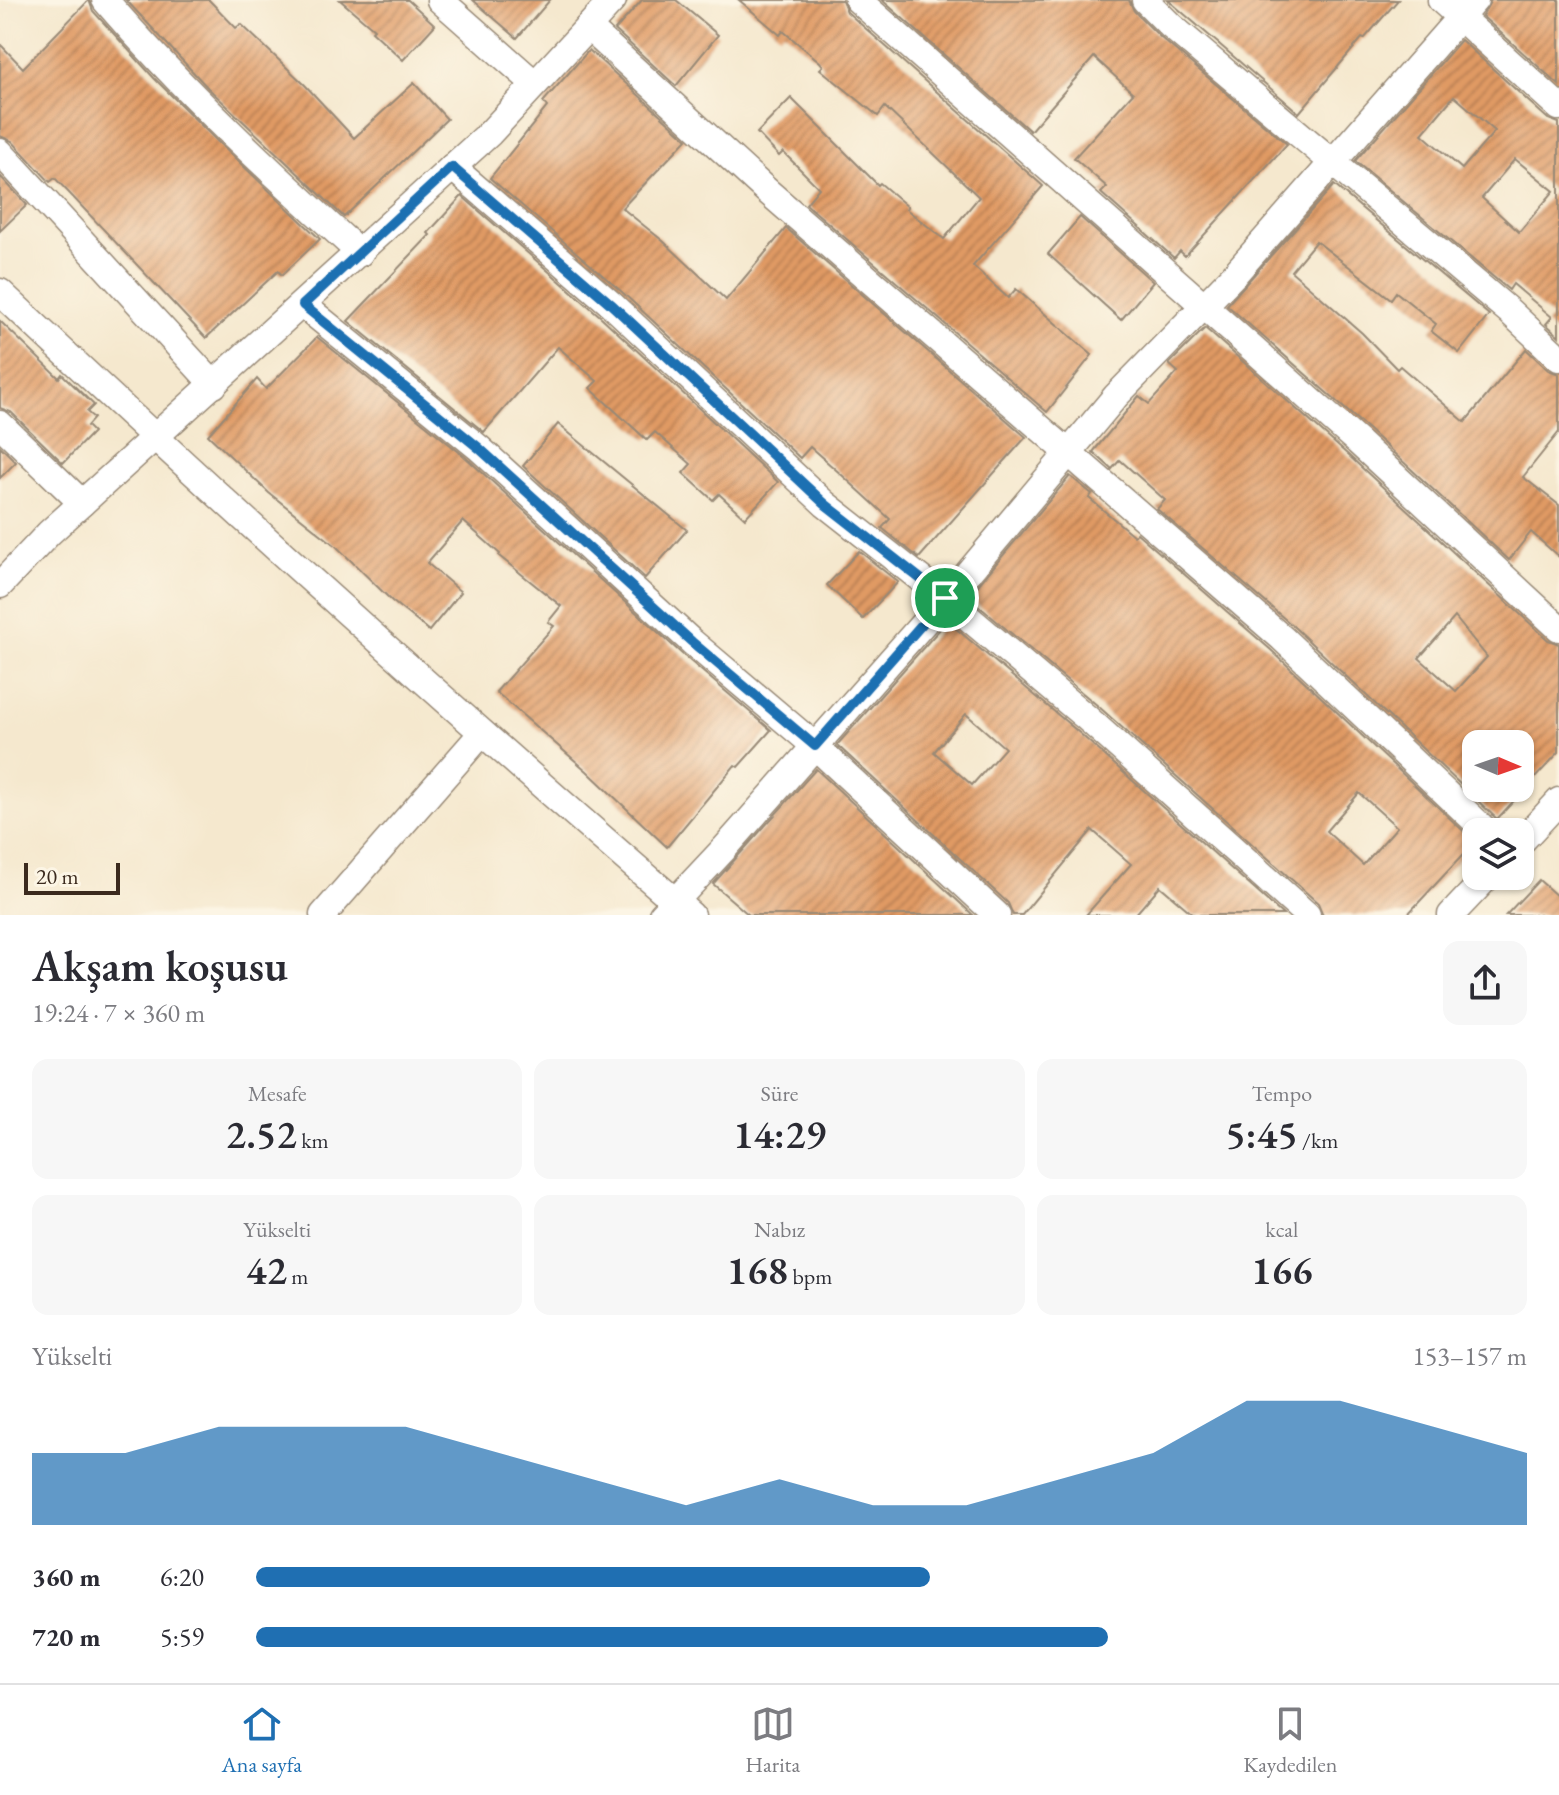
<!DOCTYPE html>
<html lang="tr">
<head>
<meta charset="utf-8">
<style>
	body { margin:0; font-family:"EB Garamond",serif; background:#f7f7f7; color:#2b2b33; height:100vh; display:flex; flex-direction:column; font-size:30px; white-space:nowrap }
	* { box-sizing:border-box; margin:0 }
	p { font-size:26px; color:#7c7c81 }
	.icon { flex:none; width:44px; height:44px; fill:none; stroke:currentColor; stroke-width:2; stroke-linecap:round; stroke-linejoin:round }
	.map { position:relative; height:915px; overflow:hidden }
	.sheet { display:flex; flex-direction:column; background:#fff; flex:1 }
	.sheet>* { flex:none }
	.needle { width:52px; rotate:92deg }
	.controls { position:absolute; left:1462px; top:730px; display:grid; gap:16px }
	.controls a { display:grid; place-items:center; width:72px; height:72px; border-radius:16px; background:#fff; box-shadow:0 2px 6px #0004; font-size:40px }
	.scale { position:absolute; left:24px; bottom:20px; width:96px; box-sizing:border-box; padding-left:8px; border:4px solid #3b2a1e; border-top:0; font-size:22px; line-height:28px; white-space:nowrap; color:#3b2a1e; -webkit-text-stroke:6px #fcf5e5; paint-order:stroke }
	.pin { position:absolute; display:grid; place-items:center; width:68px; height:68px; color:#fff; margin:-34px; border:4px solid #fff; border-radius:50%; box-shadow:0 2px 8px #0007 }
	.round { display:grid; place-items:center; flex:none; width:84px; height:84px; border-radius:16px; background:#f7f7f7 }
	.overview { display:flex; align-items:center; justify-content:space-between; height:136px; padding:0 32px }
	h1 { font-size:44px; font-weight:600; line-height:60px }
	.stats { display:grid; grid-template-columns:repeat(3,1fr); gap:12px; height:136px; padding:8px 32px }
	.stats div { display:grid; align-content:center; border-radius:16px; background:#f7f7f7; text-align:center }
	.stats b { font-size:40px; font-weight:600 }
	.stats small { font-size:22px; font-weight:400 }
	.stats p { font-size:22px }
	.chart { height:224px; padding:16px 32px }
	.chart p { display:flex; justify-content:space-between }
	.chart svg { width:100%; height:144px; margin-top:8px; fill:#1f6fb2; opacity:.7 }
	ul { padding:0 32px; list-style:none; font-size:26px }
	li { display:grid; grid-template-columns:128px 96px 1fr; align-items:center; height:60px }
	li i { height:20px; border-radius:10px; background:#1f6fb2 }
	.tab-bar { display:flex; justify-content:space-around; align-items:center; height:112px; border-top:2px solid #e1e1e2; background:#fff; font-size:22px; color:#7c7c81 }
	.tab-bar a { display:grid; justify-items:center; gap:4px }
	.tab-bar .on { color:#1f6fb2 }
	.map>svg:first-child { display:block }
</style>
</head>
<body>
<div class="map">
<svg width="1559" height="915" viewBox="0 0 1559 915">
	<defs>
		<pattern id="building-hatch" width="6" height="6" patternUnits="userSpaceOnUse" patternTransform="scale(2)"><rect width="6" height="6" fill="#e09a64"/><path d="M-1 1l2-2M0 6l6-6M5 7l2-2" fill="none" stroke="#b77e52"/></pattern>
	</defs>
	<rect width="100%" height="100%" fill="#fcf5e5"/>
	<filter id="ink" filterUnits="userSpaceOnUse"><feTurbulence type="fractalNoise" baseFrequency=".0125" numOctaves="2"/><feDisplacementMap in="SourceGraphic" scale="16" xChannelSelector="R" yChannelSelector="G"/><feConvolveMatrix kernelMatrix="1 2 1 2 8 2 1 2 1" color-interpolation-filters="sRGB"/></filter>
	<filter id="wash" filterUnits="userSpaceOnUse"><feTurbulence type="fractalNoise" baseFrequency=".006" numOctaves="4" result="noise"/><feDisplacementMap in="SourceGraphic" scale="32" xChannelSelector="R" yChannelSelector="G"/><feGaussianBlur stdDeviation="1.8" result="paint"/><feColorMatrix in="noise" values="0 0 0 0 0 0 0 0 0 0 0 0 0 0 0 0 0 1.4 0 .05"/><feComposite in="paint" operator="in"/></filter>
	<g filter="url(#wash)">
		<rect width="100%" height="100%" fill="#f5e8ce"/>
		<g id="blocks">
			<g fill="url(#building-hatch)" fill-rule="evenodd">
				<path d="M 89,0 L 93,11 L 154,78 L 218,142 L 320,239 L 282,275 L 278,271 L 206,338 L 55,178 L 50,182 L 12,141 L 0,136 L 0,44 L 23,68 Z"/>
				<path d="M 126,0 L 209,0 L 236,28 L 241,24 L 305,85 L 354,138 L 414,83 L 447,119 L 344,217 L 208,88 Z"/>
				<path d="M 340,0 L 408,0 L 435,25 L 403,60 L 372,31 L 374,29 Z"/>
				<path d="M 473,0 L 550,0 L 517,38 Z"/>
				<path d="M 642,0 L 676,0 L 718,35 L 676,86 L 615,30 Z"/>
				<path d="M 739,0 L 842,0 L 847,12 L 1043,186 L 973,266 L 1008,298 L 1016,289 L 1092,355 L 1047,412 L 806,204 L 819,188 L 783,152 L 779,156 L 757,133 L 791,98 L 878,185 L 880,183 L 908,207 L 906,209 L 944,239 L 979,197 L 885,107 L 878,116 L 820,69 L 823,66 L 820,62 L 783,31 L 780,35 Z"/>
				<path d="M 882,0 L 1129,0 L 1134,11 L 1161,38 L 1287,144 L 1185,256 L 1180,251 L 1174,258 L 1101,193 L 1107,187 L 1074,158 L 1133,93 L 1094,57 L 1030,131 Z"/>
				<path d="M 1168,0 L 1398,0 L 1364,39 L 1362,38 L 1299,113 Z"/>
				<path d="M 1491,0 L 1559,0 L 1559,85 L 1482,16 Z"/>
				<path d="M 1461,40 L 1548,119 L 1559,123 L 1559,336 L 1546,324 L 1552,317 L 1513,284 L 1509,290 L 1355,161 ZM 1454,96 L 1495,131 L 1462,169 L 1422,134 ZM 1515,159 L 1554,191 L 1519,232 L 1482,198 Z"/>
				<path d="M 589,50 L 687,139 L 622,208 L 663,241 L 726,300 L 786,228 L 1026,437 L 919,558 L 882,528 L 890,519 L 843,476 L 810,447 L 800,458 L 622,292 L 490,178 L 547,107 L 543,102 Z"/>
				<path d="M 0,176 L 27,205 L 0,231 Z"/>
				<path d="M 1334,185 L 1489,315 L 1459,353 L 1431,331 L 1436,324 L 1396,292 L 1391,299 L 1316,241 L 1291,271 L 1362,333 L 1397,369 L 1400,366 L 1465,422 L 1526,349 L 1548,370 L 1559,374 L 1559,432 L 1523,477 L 1559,505 L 1559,557 L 1531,532 L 1509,560 L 1369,430 L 1227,305 Z"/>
				<path d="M 462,196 L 600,316 L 778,482 L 745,518 L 719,494 L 713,500 L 683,473 L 691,464 L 655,432 L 647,440 L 590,388 L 597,381 L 558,347 L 484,432 L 348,321 L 430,235 L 428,233 Z"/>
				<path d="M 1080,217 L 1153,282 L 1121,320 L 1048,254 Z"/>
				<path d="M 0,321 L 59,378 L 62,374 L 94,405 L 87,412 L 94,418 L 87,426 L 93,432 L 63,463 L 11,412 L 0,408 Z"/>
				<path d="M 1205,328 L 1347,454 L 1548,640 L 1559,644 L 1559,752 L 1497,819 L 1293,626 L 1157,509 L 1165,500 L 1120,460 L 1112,469 L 1093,452 L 1139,396 L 1149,404 L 1178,372 L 1169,364 ZM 1455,617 L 1487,657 L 1456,691 L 1419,658 ZM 1476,744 L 1520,744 L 1520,788 L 1476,788 Z"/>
				<path d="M 317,337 L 464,456 L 682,654 L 771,730 L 738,767 L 735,765 L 667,847 L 587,771 L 496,692 L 554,626 L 548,622 L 561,606 L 499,556 L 500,554 L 463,521 L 427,563 L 461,592 L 429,631 L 392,601 L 336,546 L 269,493 L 208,435 L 257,379 L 266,389 Z"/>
				<path d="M 558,424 L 687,530 L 645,578 L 523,466 Z"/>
				<path d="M 0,446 L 16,462 L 0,478 Z"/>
				<path d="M 1070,476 L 1092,494 L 1089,498 L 1134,536 L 1137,533 L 1271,650 L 1475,842 L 1407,915 L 1323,915 L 1318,903 L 1098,706 L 968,597 ZM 1359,793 L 1397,827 L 1363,865 L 1326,831 Z"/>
				<path d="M 859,551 L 898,582 L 863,619 L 827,585 Z"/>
				<path d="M 947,621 L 1076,730 L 1283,915 L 1194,915 L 1160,886 L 1135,915 L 1086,915 L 1131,864 L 1092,830 L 1022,915 L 1013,915 L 1008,903 L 837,745 ZM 966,714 L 1005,748 L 972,785 L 934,752 Z"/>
				<path d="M 816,769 L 973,915 L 749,915 L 713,884 Z"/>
				<path d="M 1539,880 L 1559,898 L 1559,915 L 1506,915 Z"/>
			</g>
		</g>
	</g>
	<g filter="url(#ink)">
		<use href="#blocks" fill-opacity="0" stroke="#988976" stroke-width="2"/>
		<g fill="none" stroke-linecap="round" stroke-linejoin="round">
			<g stroke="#988976" stroke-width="29">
				<g id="street">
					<path d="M 105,0 C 183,91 272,173 360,253"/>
					<path d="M 440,0 L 535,84"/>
					<path d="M 858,0 L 1358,442 L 1559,628"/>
					<path d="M 1145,0 L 1171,26 L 1509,311 L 1559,358"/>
					<path d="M 1441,0 L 1559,107"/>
					<path d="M 588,27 L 766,190 L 1282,638 L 1487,832"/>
					<path d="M 0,152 L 214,385"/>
					<path d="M 452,167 L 611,304 L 825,504 L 945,598 L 1087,718 L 1307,915"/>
					<path d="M 0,292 C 225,505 456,712 691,915"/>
					<path d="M 303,305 L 479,448 L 692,642 L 815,746 L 997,915"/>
					<path d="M 0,424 L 82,503"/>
					<path d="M 0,585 L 49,533 L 490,133 L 613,0"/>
					<path d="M 1520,843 L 1559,801"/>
					<path d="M 323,915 L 482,733"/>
					<path d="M 662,915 L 724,849 L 968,573 L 1116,396 L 1233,276 L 1475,0"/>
					<path d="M 1451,915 L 1488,876"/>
				</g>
			</g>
			<use href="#street" stroke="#fff" stroke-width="26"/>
		</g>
	</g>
	<g fill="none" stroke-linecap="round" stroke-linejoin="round" filter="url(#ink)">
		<g stroke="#fff" stroke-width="16">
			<path id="route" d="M 452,167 L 611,304 L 825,504 L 945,598 L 815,746 L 692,642 L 479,448 L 303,305 Z"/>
		</g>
		<use href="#route" stroke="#1f6fb2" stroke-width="10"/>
	</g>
</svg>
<div class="controls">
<a><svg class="needle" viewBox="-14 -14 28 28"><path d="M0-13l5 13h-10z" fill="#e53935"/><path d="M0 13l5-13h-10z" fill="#7c7c81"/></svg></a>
<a><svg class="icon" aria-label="layers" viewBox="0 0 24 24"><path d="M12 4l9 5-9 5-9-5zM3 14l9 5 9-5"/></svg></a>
</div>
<div class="scale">20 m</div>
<div class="pin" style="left:945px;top:598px;background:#1e9e55"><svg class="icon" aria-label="arrive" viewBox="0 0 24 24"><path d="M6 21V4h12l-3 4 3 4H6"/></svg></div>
</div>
<section class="sheet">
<div class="overview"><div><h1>Akşam koşusu</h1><p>19:24 · 7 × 360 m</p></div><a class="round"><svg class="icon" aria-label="share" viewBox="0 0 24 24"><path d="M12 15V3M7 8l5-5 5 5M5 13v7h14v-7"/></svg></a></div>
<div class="stats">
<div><p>Mesafe</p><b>2.52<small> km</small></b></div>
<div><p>Süre</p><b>14:29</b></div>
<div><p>Tempo</p><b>5:45<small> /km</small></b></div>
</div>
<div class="stats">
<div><p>Yükselti</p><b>42<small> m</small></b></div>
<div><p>Nabız</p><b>168<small> bpm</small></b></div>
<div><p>kcal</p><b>166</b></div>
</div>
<div class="chart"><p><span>Yükselti</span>153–157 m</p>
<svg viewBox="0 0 160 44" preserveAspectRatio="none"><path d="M0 44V22L10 22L20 14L30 14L40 14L50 22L60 30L70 38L80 30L90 38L100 38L110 30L120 22L130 6L140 6L150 14L160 22V44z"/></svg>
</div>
<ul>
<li><b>360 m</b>6:20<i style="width:53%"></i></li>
<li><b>720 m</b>5:59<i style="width:67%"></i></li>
</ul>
</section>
<nav class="tab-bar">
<a class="on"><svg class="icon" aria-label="home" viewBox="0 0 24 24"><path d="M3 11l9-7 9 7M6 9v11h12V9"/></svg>Ana sayfa</a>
<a><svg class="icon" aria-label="map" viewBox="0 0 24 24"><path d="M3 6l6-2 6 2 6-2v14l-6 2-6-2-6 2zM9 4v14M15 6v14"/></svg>Harita</a>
<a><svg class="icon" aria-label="saved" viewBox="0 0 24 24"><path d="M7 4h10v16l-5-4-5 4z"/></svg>Kaydedilen</a>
</nav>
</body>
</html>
